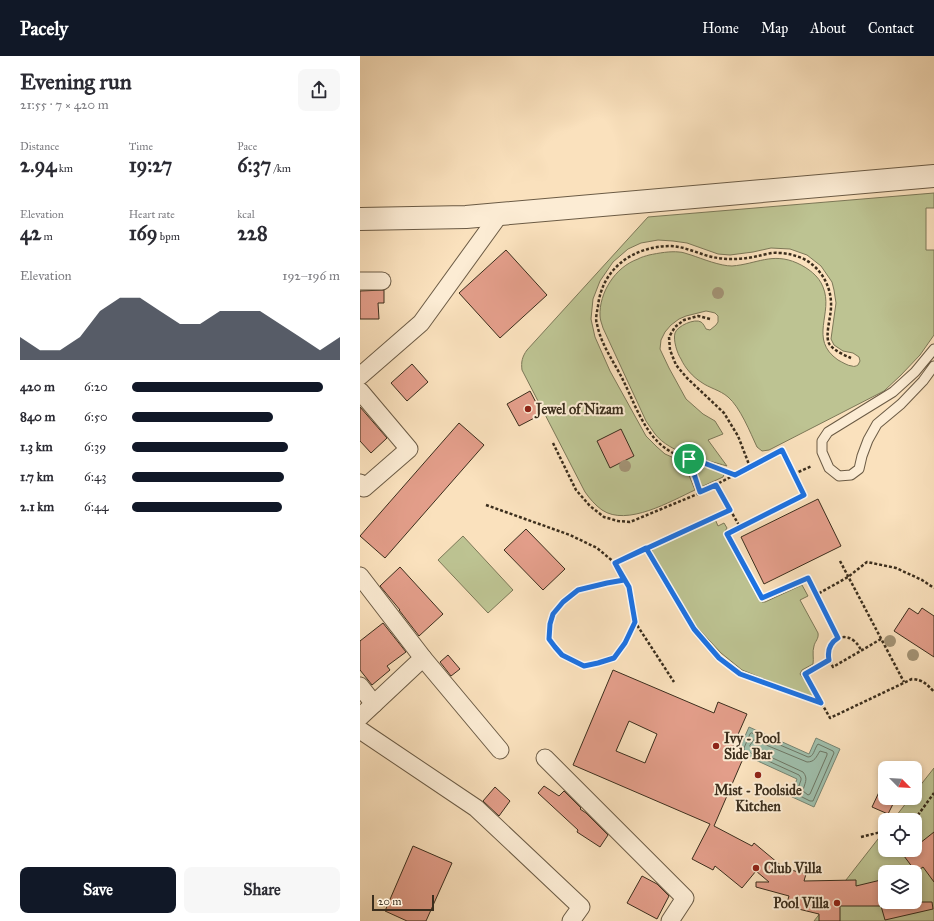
<!DOCTYPE html>
<html lang="en">
<head>
<meta charset="utf-8">
<style>
	body { margin:0; font-family:"IM FELL Great Primer",serif; background:#f7f7f7; color:#2b2b33; height:100vh; display:flex; flex-direction:column; font-size:15px; white-space:nowrap }
	* { box-sizing:border-box; margin:0 }
	p { font-size:13px; color:#7c7c81 }
	.icon { flex:none; width:22px; height:22px; fill:none; stroke:currentColor; stroke-width:2; stroke-linecap:round; stroke-linejoin:round }
	.map { position:relative; flex:1; overflow:hidden }
	.panel { display:flex; flex-direction:column; background:#fff; width:360px }
	.panel>* { flex:none }
	.needle { width:26px; rotate:114deg }
	.fabs { position:absolute; left:518px; top:705px; display:grid; gap:8px }
	.fabs a { display:grid; place-items:center; width:44px; height:44px; border-radius:8px; background:#fff; box-shadow:0 2px 6px #0003; font-size:20px }
	.scale { position:absolute; left:12px; bottom:10px; width:62px; box-sizing:border-box; padding-left:4px; border:2px solid #3b2e1d; border-top:0; font-size:11px; line-height:14px; white-space:nowrap; color:#3b2e1d; -webkit-text-stroke:3px #fcecd4; paint-order:stroke }
	.pin { position:absolute; display:grid; place-items:center; width:34px; height:34px; color:#fff; margin:-17px; border:2px solid #fff; border-radius:50%; box-shadow:0 1px 4px #0007 }
	.round { display:grid; place-items:center; flex:none; width:42px; height:42px; border-radius:8px; background:#f7f7f7 }
	.summary { display:flex; align-items:center; justify-content:space-between; height:68px; padding:0 20px }
	h1 { font-size:22px; font-weight:700; line-height:30px }
	.stats { display:grid; grid-template-columns:repeat(3,1fr); gap:6px; height:68px; padding:4px 20px }
	.stats div { display:grid; align-content:center }
	.stats b { font-size:20px; font-weight:700 }
	.stats small { font-size:11px; font-weight:400 }
	.stats p { font-size:11px }
	.chart { height:112px; padding:8px 20px }
	.chart p { display:flex; justify-content:space-between }
	.chart svg { width:100%; height:72px; margin-top:4px; fill:#111827; opacity:.7 }
	.button { display:flex; gap:8px; margin-top:auto; padding:8px 20px }
	.button a { flex:1; height:46px; border-radius:8px; background:#111827; color:#fff; font-size:16px; font-weight:700; line-height:46px; text-align:center }
	.button a+a { background:#f7f7f7; color:#2b2b33 }
	ul { padding:0 20px; list-style:none; font-size:13px }
	li { display:grid; grid-template-columns:64px 48px 1fr; align-items:center; height:30px }
	li i { height:10px; border-radius:5px; background:#111827 }
	header { display:flex; align-items:center; gap:24px; box-sizing:border-box; height:56px; padding:0 20px; background:#111827; color:#fff }
	header strong { font-size:19px }
	nav { display:flex; gap:22px; margin-inline-start:auto; font-size:14px }
	main { display:flex; flex:1; min-height:0 }
	.map>svg:first-child { display:block }
</style>
</head>
<body>
<header>
<strong>Pacely</strong>
<nav><a>Home</a><a>Map</a><a>About</a><a>Contact</a></nav>
</header>
<main>
<section class="panel">
<div class="summary"><div><h1>Evening run</h1><p>21:55 · 7 × 420 m</p></div><a class="round"><svg class="icon" aria-label="share" viewBox="0 0 24 24"><path d="M12 15V3M7 8l5-5 5 5M5 13v7h14v-7"/></svg></a></div>
<div class="stats">
<div><p>Distance</p><b>2.94<small> km</small></b></div>
<div><p>Time</p><b>19:27</b></div>
<div><p>Pace</p><b>6:37<small> /km</small></b></div>
</div>
<div class="stats">
<div><p>Elevation</p><b>42<small> m</small></b></div>
<div><p>Heart rate</p><b>169<small> bpm</small></b></div>
<div><p>kcal</p><b>228</b></div>
</div>
<div class="chart"><p><span>Elevation</span>192–196 m</p>
<svg viewBox="0 0 160 44" preserveAspectRatio="none"><path d="M0 44V30L10 38L20 38L30 30L40 14L50 6L60 6L70 14L80 22L90 22L100 14L110 14L120 14L130 22L140 30L150 38L160 30V44z"/></svg>
</div>
<ul>
<li><b>420 m</b>6:20<i style="width:92%"></i></li>
<li><b>840 m</b>6:50<i style="width:68%"></i></li>
<li><b>1.3 km</b>6:39<i style="width:75%"></i></li>
<li><b>1.7 km</b>6:43<i style="width:73%"></i></li>
<li><b>2.1 km</b>6:44<i style="width:72%"></i></li>
</ul>
<div class="button"><a>Save</a><a>Share</a></div>
</section>
<div class="map">
<svg width="574" height="865" viewBox="0 0 574 865">
	<rect width="100%" height="100%" fill="#fae1bd"/>
	<filter id="stains"><feTurbulence type="fractalNoise" baseFrequency=".005" numOctaves="4"/><feColorMatrix values="0 0 0 0 .2 0 0 0 0 .09 0 0 0 0 .02 0 0 0 .5 -.17"/></filter>
	<radialGradient id="worn" r=".72"><stop offset=".6" stop-color="#630" stop-opacity="0"/><stop offset="1" stop-color="#630" stop-opacity=".3"/></radialGradient>
	<g fill="#bdc392" stroke="#7c7858" fill-rule="evenodd">
		<path d="M 574,137 L 574,152 L 566,152 L 566,194 L 574,194 L 574,279 L 560,299 L 541,319 L 524,335 L 409,394 L 402,395 L 397,391 C 390,376 380,351 368,341 C 360,334 349,332 341,326 C 333,321 325,312 321,303 C 317,297 313,284 315,277 C 317,270 335,262 341,266 C 343,267 345,271 346,273 L 350,274 L 356,269 L 358,266 L 358,260 L 355,257 L 351,256 L 346,255 L 326,260 L 319,263 L 311,269 L 305,276 L 301,284 L 300,293 L 309,312 L 326,343 L 343,358 L 355,365 L 363,378 L 348,384 L 367,410 C 344,403 311,398 295,378 C 292,374 289,369 286,365 L 243,272 C 242,268 240,264 240,260 C 239,237 255,211 278,203 C 281,201 286,200 289,199 C 299,197 310,195 319,196 C 323,196 327,198 331,199 C 343,203 360,210 372,210 C 397,208 412,196 437,207 C 448,212 459,220 463,231 C 474,257 448,283 478,304 C 482,306 488,310 492,310 C 494,311 496,310 498,309 L 500,305 L 499,301 L 493,297 L 483,295 L 474,289 L 471,283 L 476,247 L 474,234 L 472,226 L 461,210 L 447,199 L 430,193 L 411,192 L 393,196 L 370,199 L 358,198 L 327,187 L 313,185 L 298,184 L 281,187 L 268,193 L 253,206 L 240,225 L 233,243 L 231,263 L 235,281 L 250,315 L 286,380 L 297,391 L 305,398 L 321,405 L 324,407 L 335,434 C 311,445 267,471 242,454 C 235,449 230,443 225,436 L 162,314 C 161,306 162,301 167,294 L 288,161 Z"/>
		<path d="M 336,408 L 339,409 L 365,416 L 363,421 L 341,431 L 334,410 L 334,409 Z"/>
		<path d="M 355,463 L 358,470 L 364,467 L 367,472 L 364,477 L 365,479 L 400,544 L 402,546 L 405,546 L 442,529 L 448,540 L 440,544 L 458,577 C 459,583 455,585 454,590 C 452,596 454,602 453,608 L 442,614 L 440,618 L 457,641 L 456,644 L 382,614 L 361,597 L 336,570 L 293,498 L 292,495 L 294,492 Z"/>
		<path d="M 103,480 L 153,534 L 128,557 L 78,504 Z"/>
		<path d="M 574,712 L 574,865 L 454,865 L 525,774 L 525,794 L 555,794 L 555,764 L 533,764 L 550,742 L 555,742 L 555,736 ZM 525,816 L 555,816 L 555,846 L 525,846 Z"/>
	</g>
	<path fill="#9fbeab" stroke="#778472" d="M 389,671 L 449,698 L 456,682 L 480,693 L 454,751 L 430,740 L 437,723 L 378,696 Z"/>
	<g fill="none" stroke-linecap="round" stroke-linejoin="round">
		<g stroke="#6d7664" stroke-width="1">
			<path d="M 392,677 L 448,701 C 454,701 454,693 458,688 L 473,695 L 474,697 L 453,745 L 450,745 L 436,738 L 441,724 L 441,722 L 439,719 L 384,694 L 384,692 L 390,678 Z"/>
			<path d="M 394,684 L 447,706 C 455,706 456,701 460,695 L 467,697 L 467,699 L 450,738 L 448,739 L 443,735 C 444,728 449,723 443,716 L 391,692 L 390,690 Z"/>
		</g>
	</g>
	<g fill="#e39e8a" stroke="#3b2e1d" fill-rule="evenodd">
		<path d="M 146,194 L 187,239 L 140,282 L 99,237 Z"/>
		<path d="M 24,234 L 24,247 L 18,247 L 19,263 L 0,263 L 0,235 Z"/>
		<path d="M 52,308 L 68,326 L 47,345 L 31,327 Z"/>
		<path d="M 170,335 L 182,358 L 159,370 L 147,348 Z"/>
		<path d="M 0,351 L 27,382 L 11,397 L 0,385 Z"/>
		<path d="M 99,367 L 124,389 L 25,502 L 0,480 Z"/>
		<path d="M 261,373 L 274,400 L 250,412 L 237,385 Z"/>
		<path d="M 458,443 L 481,490 L 404,528 L 381,481 Z"/>
		<path d="M 166,473 L 205,513 L 183,534 L 144,494 Z"/>
		<path d="M 40,511 L 83,558 L 59,580 L 39,554 L 40,554 L 20,530 Z"/>
		<path d="M 549,552 L 558,558 L 562,552 L 574,560 L 574,601 L 534,575 Z"/>
		<path d="M 23,567 L 46,596 L 27,610 L 30,614 L 12,629 L 0,614 L 0,585 Z"/>
		<path d="M 88,599 L 100,613 L 91,620 L 80,606 Z"/>
		<path d="M 253,614 L 354,657 L 358,646 L 387,658 L 369,699 L 382,705 L 354,770 L 392,790 L 394,787 L 424,812 L 446,818 L 444,825 L 496,824 L 496,830 L 525,823 L 525,846 L 572,846 L 573,853 L 525,864 L 521,850 L 480,850 L 480,865 L 459,865 L 459,858 L 426,850 L 429,840 L 396,831 L 396,826 L 409,826 L 396,815 L 382,832 L 355,810 L 353,814 L 332,803 L 350,768 L 213,709 ZM 269,665 L 297,678 L 285,707 L 256,695 Z"/>
		<path d="M 184,730 L 199,740 L 204,735 L 221,752 L 220,753 L 226,757 L 248,779 L 240,791 L 217,776 L 218,774 L 178,737 Z"/>
		<path d="M 135,731 L 150,745 L 139,760 L 123,745 Z"/>
		<path d="M 520,734 L 525,737 L 525,742 L 536,742 L 528,758 L 512,751 Z"/>
		<path d="M 574,776 L 574,826 L 563,811 L 556,816 L 544,800 L 551,794 L 555,794 L 555,791 Z"/>
		<path d="M 53,790 L 92,807 L 66,865 L 47,865 L 25,855 Z"/>
		<path d="M 282,820 L 297,828 L 309,840 L 297,863 L 267,847 Z"/>
	</g>
	<g fill="none" stroke-linecap="round" stroke-linejoin="round">
		<g stroke="#6b5b45" stroke-width="11">
			<path id="service" d="M 574,293 L 555,316 L 533,336 L 468,376 L 462,385 L 462,396 L 469,412 L 479,420 L 491,419 L 499,413 L 502,400 L 508,384 L 517,368 L 541,348 L 563,325 L 574,310"/>
		</g>
		<g stroke="#6b5b45" stroke-width="19">
			<g id="minor">
				<path d="M 0,225 L 22,225"/>
				<path d="M 0,320 L 61,267 L 140,158"/>
				<path d="M 0,335 L 49,393 L 4,432 L 0,427"/>
				<path d="M 0,520 L 63,602 L 0,661"/>
				<path d="M 63,602 L 140,694"/>
				<path d="M 0,630 L 14,648"/>
				<path d="M 0,674 L 116,752 L 221,851 L 211,865"/>
				<path d="M 185,702 L 325,842 L 310,865"/>
			</g>
		</g>
		<g stroke="#6b5b45" stroke-width="24">
			<path id="tertiary" d="M 0,163 L 106,161 L 574,120"/>
		</g>
		<g stroke="#3b2e1d" stroke-width="2.5" stroke-dasharray="3 2" stroke-linecap="butt">
			<path d="M 350,263 L 338,260 L 324,264 L 315,271 L 309,281 L 310,294 L 316,309 L 327,322 L 364,357 L 378,380 L 390,411"/>
			<path d="M 193,387 L 216,434 L 230,450 L 244,461 L 258,465 L 270,466 L 340,437 L 422,394 L 444,439 L 380,471 L 356,429"/>
			<path d="M 329,403 L 340,437"/>
			<path d="M 434,418 L 452,410"/>
			<path d="M 375,419 C 365,415 355,410 344,407 C 330,403 317,401 305,392 C 283,376 273,343 261,320 C 252,303 241,288 237,268 C 235,263 237,256 238,250 C 242,213 272,191 309,190 C 326,190 342,200 358,202 C 371,204 385,203 398,200 C 404,199 412,196 418,197 C 427,197 434,199 442,202 C 461,211 472,231 471,251 C 471,261 464,282 470,289 C 475,295 484,299 491,302"/>
			<path d="M 126,449 L 210,479 L 237,492 L 255,507 L 269,531 L 275,566 L 314,626"/>
			<path d="M 380,471 L 367,478 L 402,542 L 448,522 L 456,539 L 488,521 L 507,506 L 536,512 L 562,524 L 574,532"/>
			<path d="M 286,493 L 334,573 L 359,601 L 380,617 L 460,647"/>
			<path d="M 480,505 L 544,626"/>
			<path d="M 255,507 L 370,454"/>
			<path d="M 264,524 L 247,527 L 218,534 L 203,545 L 193,558 L 190,567 L 189,583 L 195,591 L 202,599 L 224,610 L 238,607 L 254,602 L 265,587 L 275,566"/>
			<path d="M 456,539 L 478,582"/>
			<path d="M 521,583 L 473,611 L 469,604 L 445,618 L 470,662 L 552,623 C 563,624 567,628 574,636"/>
			<path d="M 469,604 C 465,588 480,575 493,584 C 497,587 499,590 501,594"/>
			<path d="M 549,764 L 558,759 L 574,737"/>
			<path d="M 501,781 L 525,775"/>
		</g>
		<use href="#service" stroke="#fcecd4" stroke-width="9"/>
		<use href="#minor" stroke="#fcecd4" stroke-width="17"/>
		<use href="#tertiary" stroke="#fcecd4" stroke-width="22"/>
	</g>
	<g fill="#a39375">
		<circle cx="358" cy="237" r="6"/>
		<circle cx="265" cy="410" r="6"/>
		<circle cx="530" cy="585" r="6"/>
		<circle cx="553" cy="599" r="6"/>
	</g>
	<g fill="none" stroke-linecap="round" stroke-linejoin="round">
		<g stroke="#fff" stroke-width="8">
			<path id="route" d="M 329,403 L 340,436 L 356,429 L 370,454 L 255,507 L 269,531 L 275,566 L 265,587 L 254,602 L 238,607 L 224,610 L 202,599 L 195,591 L 189,583 L 190,568 L 193,558 L 203,546 L 218,534 L 247,527 L 264,524 L 255,507 L 286,492 L 334,573 L 359,602 L 380,618 L 461,647 L 445,618 L 469,604 C 467,594 470,587 478,582 L 448,522 L 402,542 L 367,478 L 444,439 L 422,394 L 375,419 L 344,407 L 329,403"/>
		</g>
		<use href="#route" stroke="#1a73e8" stroke-width="5"/>
	</g>
	<g fill="#8f2418" stroke="#fcecd4" stroke-width="1.5">
		<circle cx="168" cy="353" r="4"/>
		<circle cx="356" cy="690" r="4"/>
		<circle cx="398" cy="719" r="4"/>
		<circle cx="396" cy="812" r="4"/>
		<circle cx="477" cy="847" r="4"/>
	</g>
	<g text-anchor="middle" stroke-width="4" stroke-linejoin="round" paint-order="stroke">
		<g font-size="14" font-weight="bold" fill="#3b2e1d" stroke="#fcecd4" text-anchor="start">
			<text x="176" y="358">Jewel of Nizam</text>
			<text x="364" y="687">Ivy - Pool<tspan x="364" dy="16">Side Bar</tspan></text>
			<text x="398" y="739" text-anchor="middle">Mist - Poolside<tspan x="398" dy="16">Kitchen</tspan></text>
			<text x="404" y="817">Club Villa</text>
			<text x="469" y="852" text-anchor="end">Pool Villa</text>
		</g>
	</g>
	<rect width="100%" height="100%" filter="url(#stains)"/>
	<rect width="100%" height="100%" fill="url(#worn)"/>
</svg>
<div class="fabs">
<a><svg class="needle" viewBox="-14 -14 28 28"><path d="M0-13l5 13h-10z" fill="#e53935"/><path d="M0 13l5-13h-10z" fill="#7c7c81"/></svg></a>
<a><svg class="icon" aria-label="locate" viewBox="0 0 24 24"><circle cx="12" cy="12" r="6"/><path d="M12 2v4M12 18v4M2 12h4M18 12h4"/></svg></a>
<a><svg class="icon" aria-label="layers" viewBox="0 0 24 24"><path d="M12 4l9 5-9 5-9-5zM3 14l9 5 9-5"/></svg></a>
</div>
<div class="scale">20 m</div>
<div class="pin" style="left:329px;top:403px;background:#1e9e55"><svg class="icon" aria-label="arrive" viewBox="0 0 24 24"><path d="M6 21V4h12l-3 4 3 4H6"/></svg></div>
</div>
</main>
</body>
</html>
